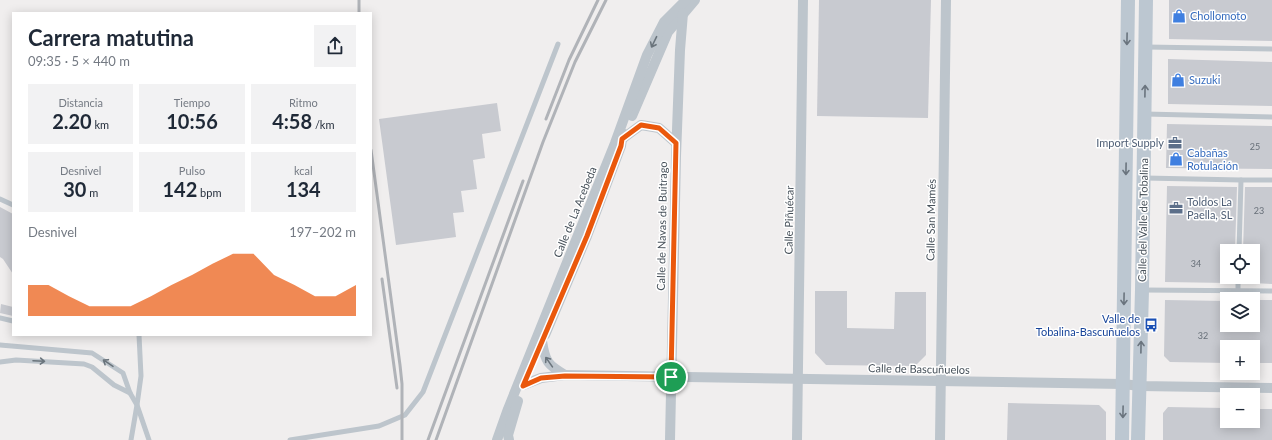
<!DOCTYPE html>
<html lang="es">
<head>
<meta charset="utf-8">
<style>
	body { margin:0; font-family:Lato,sans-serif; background:#f2f2f3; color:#1f2937; height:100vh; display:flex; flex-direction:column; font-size:15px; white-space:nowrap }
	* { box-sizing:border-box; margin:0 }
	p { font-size:13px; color:#747a83 }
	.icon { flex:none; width:22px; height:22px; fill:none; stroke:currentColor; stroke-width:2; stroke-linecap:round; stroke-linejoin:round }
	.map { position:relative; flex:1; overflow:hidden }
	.sheet { position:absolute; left:12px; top:12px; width:360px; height:324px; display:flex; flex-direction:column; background:#fff; border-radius:0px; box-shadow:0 2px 10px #0003 }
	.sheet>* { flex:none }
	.buttons { position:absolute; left:1220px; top:244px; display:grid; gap:8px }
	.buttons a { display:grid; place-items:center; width:40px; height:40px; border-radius:0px; background:#fff; box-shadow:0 2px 10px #0003; font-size:20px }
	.pin { position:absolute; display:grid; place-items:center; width:34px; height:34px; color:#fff; margin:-17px; border:2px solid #fff; border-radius:50%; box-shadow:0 1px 4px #0007 }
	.round { display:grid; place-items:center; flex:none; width:42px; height:42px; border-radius:0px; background:#f2f2f3 }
	.summary { display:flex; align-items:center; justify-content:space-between; height:68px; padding:0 16px }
	h1 { font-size:22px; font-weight:700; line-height:30px }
	.metrics { display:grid; grid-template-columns:repeat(3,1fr); gap:6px; height:68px; padding:4px 16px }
	.metrics div { display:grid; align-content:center; border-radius:0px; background:#f2f2f3; text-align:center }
	.metrics b { font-size:20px; font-weight:700 }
	.metrics small { font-size:11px; font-weight:400 }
	.metrics p { font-size:11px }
	.chart { height:112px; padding:8px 16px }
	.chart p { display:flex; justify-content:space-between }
	.chart svg { width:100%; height:72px; margin-top:4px; fill:#ea580c; opacity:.7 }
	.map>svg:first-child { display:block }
</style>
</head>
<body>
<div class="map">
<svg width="1272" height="440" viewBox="0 0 1272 440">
	<rect width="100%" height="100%" fill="#f0eeee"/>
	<g fill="#c8cad0">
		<path d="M 819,0 L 931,0 L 928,118 L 817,116 Z"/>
		<path d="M 1169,0 L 1272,0 L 1272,41 L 1169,39 Z"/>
		<path d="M 1168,59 L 1272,62 L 1272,106 L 1168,104 Z"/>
		<path d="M 497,103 L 501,131 L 482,134 L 485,158 L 473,160 L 477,189 L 461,191 L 464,212 L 453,213 L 456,237 L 396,245 L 379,119 Z"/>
		<path d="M 1167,124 L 1272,126 L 1272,169 L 1166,168 Z"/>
		<path d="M 1167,186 L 1237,187 L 1235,251 L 1227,251 L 1227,283 L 1165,282 Z"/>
		<path d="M 1245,187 L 1272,187 L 1272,284 L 1253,283 L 1253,251 L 1243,251 Z"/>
		<path d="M 0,207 L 13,214 L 13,274 L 3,259 L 0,257 Z"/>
		<path d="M 815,291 L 847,291 L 847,328 L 894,329 L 895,292 L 926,292 L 926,355 L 915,366 L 826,365 L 815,353 Z"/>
		<path d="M 1165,300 L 1227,301 L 1227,325 L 1253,325 L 1253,300 L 1272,300 L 1272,363 L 1253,363 L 1253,347 L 1227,347 L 1227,363 L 1170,362 L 1164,356 Z"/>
		<path d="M 1,304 L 13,307 L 13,316 L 0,313 Z"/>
		<path d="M 1008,403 L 1099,405 L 1106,412 L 1106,440 L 1007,440 Z"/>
		<path d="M 1168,407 L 1224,408 L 1224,421 L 1253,421 L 1253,409 L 1272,409 L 1272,440 L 1163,440 L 1163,413 Z"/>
	</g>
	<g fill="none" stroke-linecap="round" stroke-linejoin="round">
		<g stroke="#bdc5cc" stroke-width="5">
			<path d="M 1146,47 L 1272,49"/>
			<path d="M 1145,114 L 1272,117"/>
			<path d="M 1145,178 L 1241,180"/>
			<path d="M 0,199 L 13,205"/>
			<path d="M 1239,251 L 1241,180 L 1272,180"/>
			<path d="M 1143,290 L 1272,291"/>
			<path d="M 1238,291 L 1238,277"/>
			<path d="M 0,318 L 13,321"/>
			<path d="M 139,335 L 141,376 L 137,405 L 149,440"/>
			<path d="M 0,345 L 92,353 L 123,373 L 130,393 L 137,405 L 131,440"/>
			<path d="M 0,362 L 16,360 L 84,364 L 92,367 L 114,385 L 130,393"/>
			<path d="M 290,440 L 379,426 L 405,415 L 423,392 L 558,44"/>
		</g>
		<g stroke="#bdc5cc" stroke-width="10">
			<path d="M 632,116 L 668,32 L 695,0"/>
			<path d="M 622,139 L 641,125 L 659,128 L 676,143"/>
			<path d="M 545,335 L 587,236 L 621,146 L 622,139 L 624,134"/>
			<path d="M 542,341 C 545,362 548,365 565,375"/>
			<path d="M 523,385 L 541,378 L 565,375 L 1123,384 L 1140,386 L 1272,388"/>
			<path d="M 497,440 L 508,409 L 615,143 L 647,55 L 664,22 L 686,0"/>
			<path d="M 509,440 L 508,435 L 518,401"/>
			<path d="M 670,440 L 676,156 L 680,50 L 683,13"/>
			<path d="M 797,440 L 803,0"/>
			<path d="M 940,440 L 946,0"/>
		</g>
		<g stroke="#bcc7d1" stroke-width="14">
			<path d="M 1122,440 L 1128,0"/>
			<path d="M 1138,440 L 1142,290 L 1146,0"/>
		</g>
		<g stroke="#b0b3b8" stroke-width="3">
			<path d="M 359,13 L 359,0"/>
			<path d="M 546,119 L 569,60 L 598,0"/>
			<path d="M 371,150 L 400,365 L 402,384 L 402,440"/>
			<path d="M 382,279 L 397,388"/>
			<path d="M 428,440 L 523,181"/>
			<path d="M 436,440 L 543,142 L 575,62 L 606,0"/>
		</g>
	</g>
	<defs><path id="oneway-shaft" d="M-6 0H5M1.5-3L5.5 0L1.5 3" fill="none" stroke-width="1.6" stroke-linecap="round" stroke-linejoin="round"/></defs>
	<g stroke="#6a747e">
		<use href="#oneway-shaft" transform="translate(1127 39) rotate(91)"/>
		<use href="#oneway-shaft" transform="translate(1145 91) rotate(-89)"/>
		<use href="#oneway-shaft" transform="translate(1126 169) rotate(91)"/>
		<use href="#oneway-shaft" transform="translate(1124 299) rotate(91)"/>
		<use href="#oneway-shaft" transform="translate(1141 347) rotate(-89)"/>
		<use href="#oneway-shaft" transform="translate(1123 412) rotate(91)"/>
	</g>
	<g stroke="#6a747c">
		<use href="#oneway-shaft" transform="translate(654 42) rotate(116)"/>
		<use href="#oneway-shaft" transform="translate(39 361) rotate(3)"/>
		<use href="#oneway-shaft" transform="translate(549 362) rotate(-125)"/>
		<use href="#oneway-shaft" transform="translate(108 363) rotate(-146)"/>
	</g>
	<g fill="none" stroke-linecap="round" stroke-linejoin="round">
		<g stroke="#fff" stroke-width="8">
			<path id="route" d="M 641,125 L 659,128 L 676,143 L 671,377 L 565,376 L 541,378 L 523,386 L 587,236 L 621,146 L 622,139 Z"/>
		</g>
		<use href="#route" stroke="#ea580c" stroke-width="5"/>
	</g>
	<defs>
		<g id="shop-bare" transform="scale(1.08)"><path d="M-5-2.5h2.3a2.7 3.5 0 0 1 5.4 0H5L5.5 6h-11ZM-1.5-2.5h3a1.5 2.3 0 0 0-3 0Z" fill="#3f7fe0" stroke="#fff" stroke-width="2.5" paint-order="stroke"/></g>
		<g id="office-bare" transform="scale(1.08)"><path d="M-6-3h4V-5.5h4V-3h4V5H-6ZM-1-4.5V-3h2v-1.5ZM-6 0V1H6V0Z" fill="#5c6f8a" stroke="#fff" stroke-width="2.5" paint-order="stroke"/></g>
		<g id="bus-bare" transform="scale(1.08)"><path d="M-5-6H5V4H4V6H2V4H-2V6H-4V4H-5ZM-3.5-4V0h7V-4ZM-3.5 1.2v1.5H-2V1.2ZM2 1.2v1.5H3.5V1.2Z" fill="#1a4fb4" stroke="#fff" stroke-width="2.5" paint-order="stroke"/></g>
	</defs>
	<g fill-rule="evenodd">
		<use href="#shop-bare" x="1179" y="16"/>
		<use href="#shop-bare" x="1178" y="80"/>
		<use href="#office-bare" x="1175" y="143"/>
		<use href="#shop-bare" x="1176" y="159"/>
		<use href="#office-bare" x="1176" y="208"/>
		<use href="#bus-bare" x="1151" y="325"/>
	</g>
	<g text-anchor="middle" stroke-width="3" stroke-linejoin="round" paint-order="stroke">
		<g font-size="9" fill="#676f78">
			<text x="1255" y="150">25</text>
			<text x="1259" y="214">23</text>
			<text x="1196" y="267">34</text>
			<text x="1203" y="339">32</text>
		</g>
		<g font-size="11" fill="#366cbe" stroke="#fff" text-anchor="start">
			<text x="1190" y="20">Chollomoto</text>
			<text x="1189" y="84">Suzuki</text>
			<text x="1187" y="157">Cabañas<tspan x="1187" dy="13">Rotulación</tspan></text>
		</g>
		<g font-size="11" fill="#4e5e75" stroke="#fff" text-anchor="end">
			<text x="1164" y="147">Import Supply</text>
			<text x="1187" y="206" text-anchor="start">Toldos La<tspan x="1187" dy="13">Paella, SL</tspan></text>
		</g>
		<g font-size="11" fill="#47515a" stroke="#fff">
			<text transform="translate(575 212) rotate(-68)" y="4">Calle de La Acebeda</text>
			<text transform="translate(789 220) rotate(-89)" y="4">Calle Piñuécar</text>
			<text transform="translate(931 220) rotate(-89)" y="4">Calle San Mamés</text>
			<text transform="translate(1143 220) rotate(-89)" y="4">Calle del Valle de Tobalina</text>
			<text transform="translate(662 226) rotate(-89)" y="4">Calle de Navas de Buitrago</text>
			<text transform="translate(919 369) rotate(1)" y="4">Calle de Bascuñuelos</text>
		</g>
		<g font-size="11" fill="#164399" stroke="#fff" text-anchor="end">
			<text x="1140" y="323">Valle de<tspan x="1140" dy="13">Tobalina-Bascuñuelos</tspan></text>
		</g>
	</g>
</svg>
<div class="buttons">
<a><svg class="icon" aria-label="locate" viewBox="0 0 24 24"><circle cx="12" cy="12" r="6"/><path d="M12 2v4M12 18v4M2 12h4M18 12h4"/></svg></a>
<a><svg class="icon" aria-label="layers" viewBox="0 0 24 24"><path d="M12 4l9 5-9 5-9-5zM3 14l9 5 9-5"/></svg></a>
<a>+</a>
<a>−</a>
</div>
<div class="pin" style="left:671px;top:377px;background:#1e9e55"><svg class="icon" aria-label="arrive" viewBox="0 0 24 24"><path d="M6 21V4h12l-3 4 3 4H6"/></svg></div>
<section class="sheet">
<div class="summary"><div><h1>Carrera matutina</h1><p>09:35 · 5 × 440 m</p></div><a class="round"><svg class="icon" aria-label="share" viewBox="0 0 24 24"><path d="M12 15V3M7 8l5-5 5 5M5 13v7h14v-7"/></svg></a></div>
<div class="metrics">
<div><p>Distancia</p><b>2.20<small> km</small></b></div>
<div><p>Tiempo</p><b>10:56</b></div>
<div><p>Ritmo</p><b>4:58<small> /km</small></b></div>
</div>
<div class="metrics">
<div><p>Desnivel</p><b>30<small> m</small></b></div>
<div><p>Pulso</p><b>142<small> bpm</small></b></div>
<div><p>kcal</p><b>134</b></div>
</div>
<div class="chart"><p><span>Desnivel</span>197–202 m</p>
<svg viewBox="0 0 160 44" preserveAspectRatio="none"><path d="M0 44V25L10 25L20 32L30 38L40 38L50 38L60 32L70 25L80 19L90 12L100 6L110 6L120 19L130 25L140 32L150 32L160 25V44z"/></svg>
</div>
</section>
</div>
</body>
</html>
